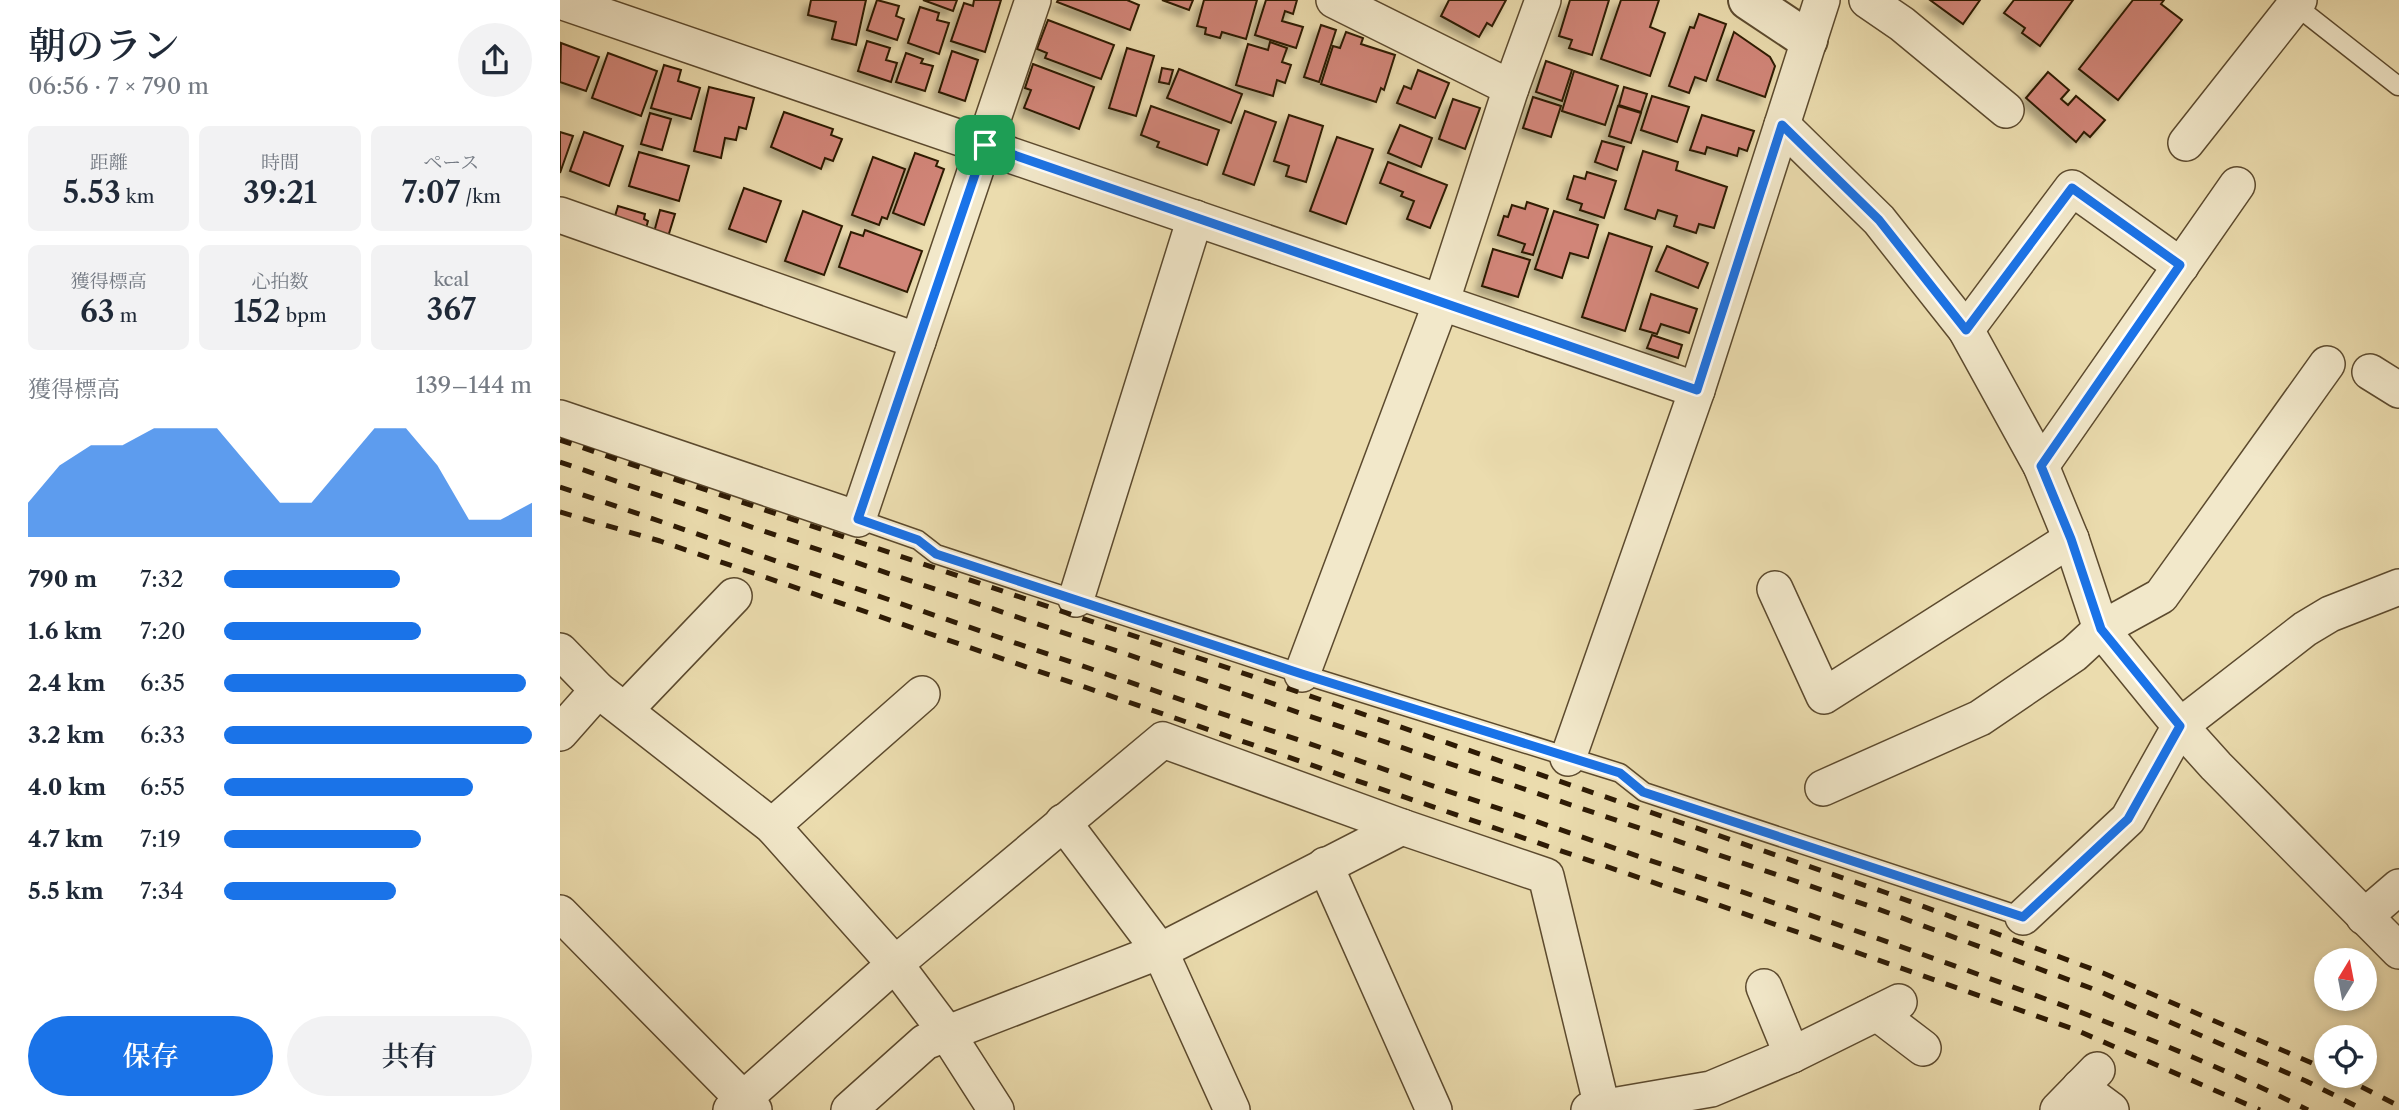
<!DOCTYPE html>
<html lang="ja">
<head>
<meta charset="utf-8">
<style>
	body { margin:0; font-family:"Libre Caslon Text","Noto Serif JP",serif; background:#f2f2f3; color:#1f2937; height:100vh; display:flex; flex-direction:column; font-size:26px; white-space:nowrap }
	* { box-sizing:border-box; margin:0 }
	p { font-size:23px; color:#747a83 }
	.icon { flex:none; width:38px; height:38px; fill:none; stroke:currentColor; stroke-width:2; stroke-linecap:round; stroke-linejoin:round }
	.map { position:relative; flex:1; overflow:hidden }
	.sheet { display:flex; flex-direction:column; background:#fff; width:560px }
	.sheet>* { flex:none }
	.needle { width:46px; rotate:10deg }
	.tools { position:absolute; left:1754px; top:948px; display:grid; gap:14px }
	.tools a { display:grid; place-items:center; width:63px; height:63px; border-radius:50%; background:#fff; box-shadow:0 4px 10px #0003; font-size:35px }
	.pin { position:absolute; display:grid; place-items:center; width:60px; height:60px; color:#fff; margin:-30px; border-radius:14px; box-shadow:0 4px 10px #0006 }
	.round { display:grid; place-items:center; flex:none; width:74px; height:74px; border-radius:37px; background:#f2f2f3 }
	.overview { display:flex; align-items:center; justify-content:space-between; height:119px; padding:0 28px }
	h1 { font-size:38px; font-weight:600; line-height:52px }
	.metrics { display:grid; grid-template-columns:repeat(3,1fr); gap:10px; height:119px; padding:7px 28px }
	.metrics div { display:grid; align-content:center; border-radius:10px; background:#f2f2f3; text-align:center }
	.metrics b { font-size:30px; font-weight:600 }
	.metrics small { font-size:19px; font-weight:400 }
	.metrics p { font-size:19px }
	.chart { height:196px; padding:14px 28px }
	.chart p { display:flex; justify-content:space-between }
	.chart svg { width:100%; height:126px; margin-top:7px; fill:#1a73e8; opacity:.7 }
	.button { display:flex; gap:14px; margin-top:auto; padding:14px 28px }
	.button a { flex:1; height:80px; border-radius:42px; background:#1a73e8; color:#fff; font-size:28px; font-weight:600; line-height:80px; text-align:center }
	.button a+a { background:#f2f2f3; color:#1f2937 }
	ul { padding:0 28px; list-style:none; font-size:23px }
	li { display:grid; grid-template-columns:112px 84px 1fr; align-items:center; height:52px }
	li i { height:18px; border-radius:9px; background:#1a73e8 }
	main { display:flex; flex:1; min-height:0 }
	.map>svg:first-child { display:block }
</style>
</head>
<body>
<main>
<section class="sheet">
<div class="overview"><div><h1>朝のラン</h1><p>06:56 · 7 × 790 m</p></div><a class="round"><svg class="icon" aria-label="share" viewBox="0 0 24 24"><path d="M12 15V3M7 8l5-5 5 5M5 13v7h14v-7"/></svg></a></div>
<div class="metrics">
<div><p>距離</p><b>5.53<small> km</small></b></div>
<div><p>時間</p><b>39:21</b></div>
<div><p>ペース</p><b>7:07<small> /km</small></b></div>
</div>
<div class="metrics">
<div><p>獲得標高</p><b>63<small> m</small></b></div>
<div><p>心拍数</p><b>152<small> bpm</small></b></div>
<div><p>kcal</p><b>367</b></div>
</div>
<div class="chart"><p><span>獲得標高</span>139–144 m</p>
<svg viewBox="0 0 160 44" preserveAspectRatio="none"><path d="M0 44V32L10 19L20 12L30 12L40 6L50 6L60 6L70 19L80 32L90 32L100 19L110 6L120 6L130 19L140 38L150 38L160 32V44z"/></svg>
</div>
<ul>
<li><b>790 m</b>7:32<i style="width:57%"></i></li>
<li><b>1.6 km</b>7:20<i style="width:64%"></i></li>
<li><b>2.4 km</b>6:35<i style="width:98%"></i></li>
<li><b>3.2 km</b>6:33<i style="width:100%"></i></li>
<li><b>4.0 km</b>6:55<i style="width:81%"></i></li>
<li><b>4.7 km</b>7:19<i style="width:64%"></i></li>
<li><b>5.5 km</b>7:34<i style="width:56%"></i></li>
</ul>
<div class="button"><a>保存</a><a>共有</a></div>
</section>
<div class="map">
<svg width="1839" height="1110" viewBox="0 0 1839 1110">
	<defs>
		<filter id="shadow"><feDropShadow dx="-6" dy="6" stdDeviation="3.5" flood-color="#0004"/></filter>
	</defs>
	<rect width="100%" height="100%" fill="#ebdcae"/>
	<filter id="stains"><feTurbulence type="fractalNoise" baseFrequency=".00286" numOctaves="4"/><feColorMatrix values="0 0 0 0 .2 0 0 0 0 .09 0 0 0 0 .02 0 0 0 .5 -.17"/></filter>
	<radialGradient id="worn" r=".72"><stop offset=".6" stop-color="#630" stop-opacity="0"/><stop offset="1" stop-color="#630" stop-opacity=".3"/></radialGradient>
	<g fill="#d18578" stroke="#2d1a04" stroke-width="2" filter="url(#shadow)">
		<path d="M 251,0 L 306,0 L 296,45 L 272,39 L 276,22 L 248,15 Z"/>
		<path d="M 317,0 L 339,6 L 336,16 L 344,19 L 337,40 L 307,30 Z"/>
		<path d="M 363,0 L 397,0 L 393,11 Z"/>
		<path d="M 414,0 L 441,0 L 425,52 L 391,41 L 404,3 L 413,6 Z"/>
		<path d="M 498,0 L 567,0 L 579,5 L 570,30 L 497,2 Z"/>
		<path d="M 602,0 L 633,0 L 629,10 Z"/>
		<path d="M 644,0 L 697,0 L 686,39 L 662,32 L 660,38 L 645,34 L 646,28 L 637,26 Z"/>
		<path d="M 706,0 L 737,0 L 733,14 L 725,11 L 722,21 L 743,27 L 736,48 L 695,35 Z"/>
		<path d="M 889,0 L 946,0 L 932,26 L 927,23 L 919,37 L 881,16 Z"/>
		<path d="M 1010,0 L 1049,0 L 1032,55 L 1009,48 L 1012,40 L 999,36 Z"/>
		<path d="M 1061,0 L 1099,0 L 1090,27 L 1105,33 L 1090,76 L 1041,59 Z"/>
		<path d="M 1370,0 L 1420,0 L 1403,24 Z"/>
		<path d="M 1454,0 L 1513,0 L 1480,46 L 1462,33 L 1465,28 L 1444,13 Z"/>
		<path d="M 1573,0 L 1604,0 L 1601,4 L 1622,20 L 1558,100 L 1519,69 Z"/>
		<path d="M 360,7 L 379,13 L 377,20 L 389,23 L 379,54 L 348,43 Z"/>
		<path d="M 1139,14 L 1166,24 L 1146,81 L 1135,77 L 1129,93 L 1109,86 L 1130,27 L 1134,28 Z"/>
		<path d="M 488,20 L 554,45 L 541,79 L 485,58 L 487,53 L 477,49 Z"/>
		<path d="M 761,25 L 776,30 L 759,82 L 744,77 Z"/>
		<path d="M 786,32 L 803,38 L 801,44 L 835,55 L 824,90 L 821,88 L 816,102 L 761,84 L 773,46 L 780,48 Z"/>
		<path d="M 1174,32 L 1210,57 L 1215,66 L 1205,97 L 1157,80 Z"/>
		<path d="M 307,41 L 330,48 L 326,60 L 337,63 L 331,82 L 298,71 Z"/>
		<path d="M 710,42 L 727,48 L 722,62 L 731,65 L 725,83 L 717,80 L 713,96 L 676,85 L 688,44 L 708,50 Z"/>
		<path d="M 1,43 L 39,57 L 26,91 L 0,82 Z"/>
		<path d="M 567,48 L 594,56 L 576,116 L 549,108 Z"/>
		<path d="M 392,51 L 418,60 L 405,101 L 379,92 Z"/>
		<path d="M 48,53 L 97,71 L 81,116 L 32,98 Z"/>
		<path d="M 346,53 L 363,59 L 361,63 L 373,66 L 365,91 L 336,82 Z"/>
		<path d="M 986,61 L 1012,70 L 1002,101 L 976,92 Z"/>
		<path d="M 473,64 L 534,87 L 519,129 L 464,108 L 471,90 L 465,88 Z"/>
		<path d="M 104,65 L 121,70 L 118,81 L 140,88 L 131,119 L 91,108 Z"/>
		<path d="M 602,68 L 613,70 L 609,84 L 599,82 Z"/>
		<path d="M 619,69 L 682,94 L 671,123 L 607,98 Z"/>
		<path d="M 858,70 L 889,83 L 875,118 L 837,103 L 844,86 L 851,89 Z"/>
		<path d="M 1014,71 L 1058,86 L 1045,125 L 1002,111 Z"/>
		<path d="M 1488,72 L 1509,90 L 1501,99 L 1508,105 L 1516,96 L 1545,120 L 1530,137 L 1524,132 L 1516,142 L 1466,98 Z"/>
		<path d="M 149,87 L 194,98 L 186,129 L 179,127 L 176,140 L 165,138 L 161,158 L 134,151 Z"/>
		<path d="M 1064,87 L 1087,94 L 1081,112 L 1059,105 Z"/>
		<path d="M 1092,96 L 1129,107 L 1117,142 L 1081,130 Z"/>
		<path d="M 973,97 L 1001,106 L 991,137 L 963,128 Z"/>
		<path d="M 893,99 L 920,108 L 905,149 L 879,139 Z"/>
		<path d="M 591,106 L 659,130 L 647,165 L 597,147 L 599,142 L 581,135 Z"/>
		<path d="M 1058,106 L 1081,113 L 1071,143 L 1049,136 Z"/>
		<path d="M 685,111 L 716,122 L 694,185 L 663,174 Z"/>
		<path d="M 224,112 L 273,129 L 271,135 L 282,139 L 273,161 L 265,158 L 261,169 L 211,147 Z"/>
		<path d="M 90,113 L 111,119 L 102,150 L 81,144 Z"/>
		<path d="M 729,115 L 763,126 L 746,182 L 726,176 L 729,166 L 714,161 Z"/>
		<path d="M 1142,115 L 1194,131 L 1187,151 L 1179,148 L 1177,156 L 1147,147 L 1145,154 L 1130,150 Z"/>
		<path d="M 840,125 L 872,138 L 861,167 L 828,153 Z"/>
		<path d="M 0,132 L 13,136 L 0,173 Z"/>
		<path d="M 24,132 L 63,146 L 49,186 L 10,171 Z"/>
		<path d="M 777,137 L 813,149 L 786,224 L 750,211 Z"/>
		<path d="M 1042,141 L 1064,147 L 1057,170 L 1035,162 Z"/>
		<path d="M 1083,151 L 1118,162 L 1116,170 L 1167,187 L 1154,228 L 1139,224 L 1136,233 L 1114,226 L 1117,216 L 1098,210 L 1095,219 L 1065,209 Z"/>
		<path d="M 79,152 L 129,166 L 119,201 L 69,186 Z"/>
		<path d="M 355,153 L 378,161 L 376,166 L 384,169 L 364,225 L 333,213 Z"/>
		<path d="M 313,157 L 345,169 L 327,219 L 322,217 L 319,225 L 292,215 Z"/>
		<path d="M 828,162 L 887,185 L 870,228 L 847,219 L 854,201 L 841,196 L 843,192 L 820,183 Z"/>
		<path d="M 1027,172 L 1056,181 L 1044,218 L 1020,210 L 1022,204 L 1007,199 L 1014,176 L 1025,179 Z"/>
		<path d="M 184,188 L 221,201 L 206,242 L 169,229 Z"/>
		<path d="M 967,202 L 988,209 L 973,255 L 962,252 L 965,244 L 938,235 L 944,216 L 948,217 L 952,205 L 965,209 Z"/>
		<path d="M 58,206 L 85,214 L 84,219 L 88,221 L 85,232 L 53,223 Z"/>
		<path d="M 100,210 L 115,214 L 107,240 L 93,236 Z"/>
		<path d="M 243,211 L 282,226 L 264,275 L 225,261 Z"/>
		<path d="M 994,211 L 1038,225 L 1028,258 L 1010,253 L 1002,278 L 975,269 Z"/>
		<path d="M 305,230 L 362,251 L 347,292 L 279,267 L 291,232 L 303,236 Z"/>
		<path d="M 1049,233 L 1092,247 L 1065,331 L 1022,317 Z"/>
		<path d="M 1107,246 L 1148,263 L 1138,288 L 1096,271 Z"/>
		<path d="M 933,249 L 970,260 L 958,297 L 922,286 Z"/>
		<path d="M 1091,294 L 1137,309 L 1129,333 L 1101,324 L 1097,334 L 1080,329 Z"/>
		<path d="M 1092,335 L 1122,345 L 1118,358 L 1087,348 Z"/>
	</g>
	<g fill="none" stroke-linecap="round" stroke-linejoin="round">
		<g stroke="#5c4a2e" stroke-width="21">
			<g id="service">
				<path d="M 1735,5 L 1838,86"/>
				<path d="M 298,519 L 358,540 L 376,554 L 742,674 L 1060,773 L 1084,792 L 1463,917"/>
			</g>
		</g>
		<g stroke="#5c4a2e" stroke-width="38">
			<g id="minor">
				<path d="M 774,0 L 951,88"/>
				<path d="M 1307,0 L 1342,24 L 1446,110"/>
				<path d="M 0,1 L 1137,390"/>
				<path d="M 1222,125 L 1319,220 L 1406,330 L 1481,466 L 1511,539 L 1541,629 L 1620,726 L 1656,766 L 1839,951"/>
				<path d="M 1626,143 L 1739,0"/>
				<path d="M 0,215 L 358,341"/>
				<path d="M 1406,330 L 1512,188 L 1621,266"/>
				<path d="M 1810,372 L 1839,390"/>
				<path d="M 0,418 L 298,519 L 473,0"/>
				<path d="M 1481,466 L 1677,185"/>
				<path d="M 1215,589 L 1264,696 L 1511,539"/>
				<path d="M 516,599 L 635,218"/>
				<path d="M 0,651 L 38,690 L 212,826 L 335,964 L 386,1032 L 436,1110"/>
				<path d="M 742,674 L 881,303 L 951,88 L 983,0"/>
				<path d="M 65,710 L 174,596"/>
				<path d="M 0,733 L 38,690"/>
				<path d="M 1008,758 L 1137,390 L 1262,0"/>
				<path d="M 1263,788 L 1420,718 L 1514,654 L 1541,629 L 1601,596 L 1767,364"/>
				<path d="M 503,822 L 600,951 L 672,1110"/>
				<path d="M 212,826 L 362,694"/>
				<path d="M 765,865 L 874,1110"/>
				<path d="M 0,913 L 194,1110"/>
				<path d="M 1463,917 L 1568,819 L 1620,726 L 1745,629 L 1770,614 L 1839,587"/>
				<path d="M 1804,917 L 1839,887"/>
				<path d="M 1204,987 L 1232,1055"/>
				<path d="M 1317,1013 L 1363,1048"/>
				<path d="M 1520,1087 L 1551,1110"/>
				<path d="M 171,1110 L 335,964 L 603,740 L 842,827 L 986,876 L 1042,1107 L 1049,1110"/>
				<path d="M 289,1110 L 365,1042 L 600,951 L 842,827"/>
				<path d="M 1029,1110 L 1151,1089 L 1232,1055 L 1339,1002"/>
				<path d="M 1498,1110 L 1537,1070"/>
			</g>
		</g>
		<g stroke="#5c4a2e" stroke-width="42">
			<path id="tertiary" d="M 1188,0 L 1248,40"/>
		</g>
		<use href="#service" stroke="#f2e8ca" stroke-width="18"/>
		<use href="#minor" stroke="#f2e8ca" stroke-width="35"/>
		<use href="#tertiary" stroke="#f2e8ca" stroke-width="38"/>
		<g stroke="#2d1a04" stroke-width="5" stroke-dasharray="12 12" stroke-linecap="butt">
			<path d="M 0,440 L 1327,893 L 1543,973 L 1766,1069"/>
			<path d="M 0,462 L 1318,909 L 1536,990 L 1746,1081 L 1804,1110"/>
			<path d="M 0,487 L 1311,936 C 1459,989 1607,1040 1748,1110"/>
			<path d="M 0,512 L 100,541 L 1304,955 L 1516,1030 L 1700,1110"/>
			<path d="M 1780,1076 L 1839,1106"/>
		</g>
	</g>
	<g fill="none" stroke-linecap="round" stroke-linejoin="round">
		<g stroke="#fff" stroke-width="14">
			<path id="route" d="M 1222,125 L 1319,220 L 1406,330 L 1512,188 L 1620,265 L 1481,466 L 1511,539 L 1541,629 L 1620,726 L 1568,819 L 1463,917 L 1083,792 L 1060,773 L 742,674 L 376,554 L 358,540 L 298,519 L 425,145 L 1137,390 Z"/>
		</g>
		<use href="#route" stroke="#1a73e8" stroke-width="9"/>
	</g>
	<rect width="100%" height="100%" filter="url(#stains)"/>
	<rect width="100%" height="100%" fill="url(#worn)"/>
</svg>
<div class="tools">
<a><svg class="needle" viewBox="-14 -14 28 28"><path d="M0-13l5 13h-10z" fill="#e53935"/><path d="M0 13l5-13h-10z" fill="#747a83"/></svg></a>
<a><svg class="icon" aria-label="locate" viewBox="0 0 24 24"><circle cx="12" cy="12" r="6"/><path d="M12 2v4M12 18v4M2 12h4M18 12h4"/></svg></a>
</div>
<div class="pin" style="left:425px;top:145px;background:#1e9e55"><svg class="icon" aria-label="arrive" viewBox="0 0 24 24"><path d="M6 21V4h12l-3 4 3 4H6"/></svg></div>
</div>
</main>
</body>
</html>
